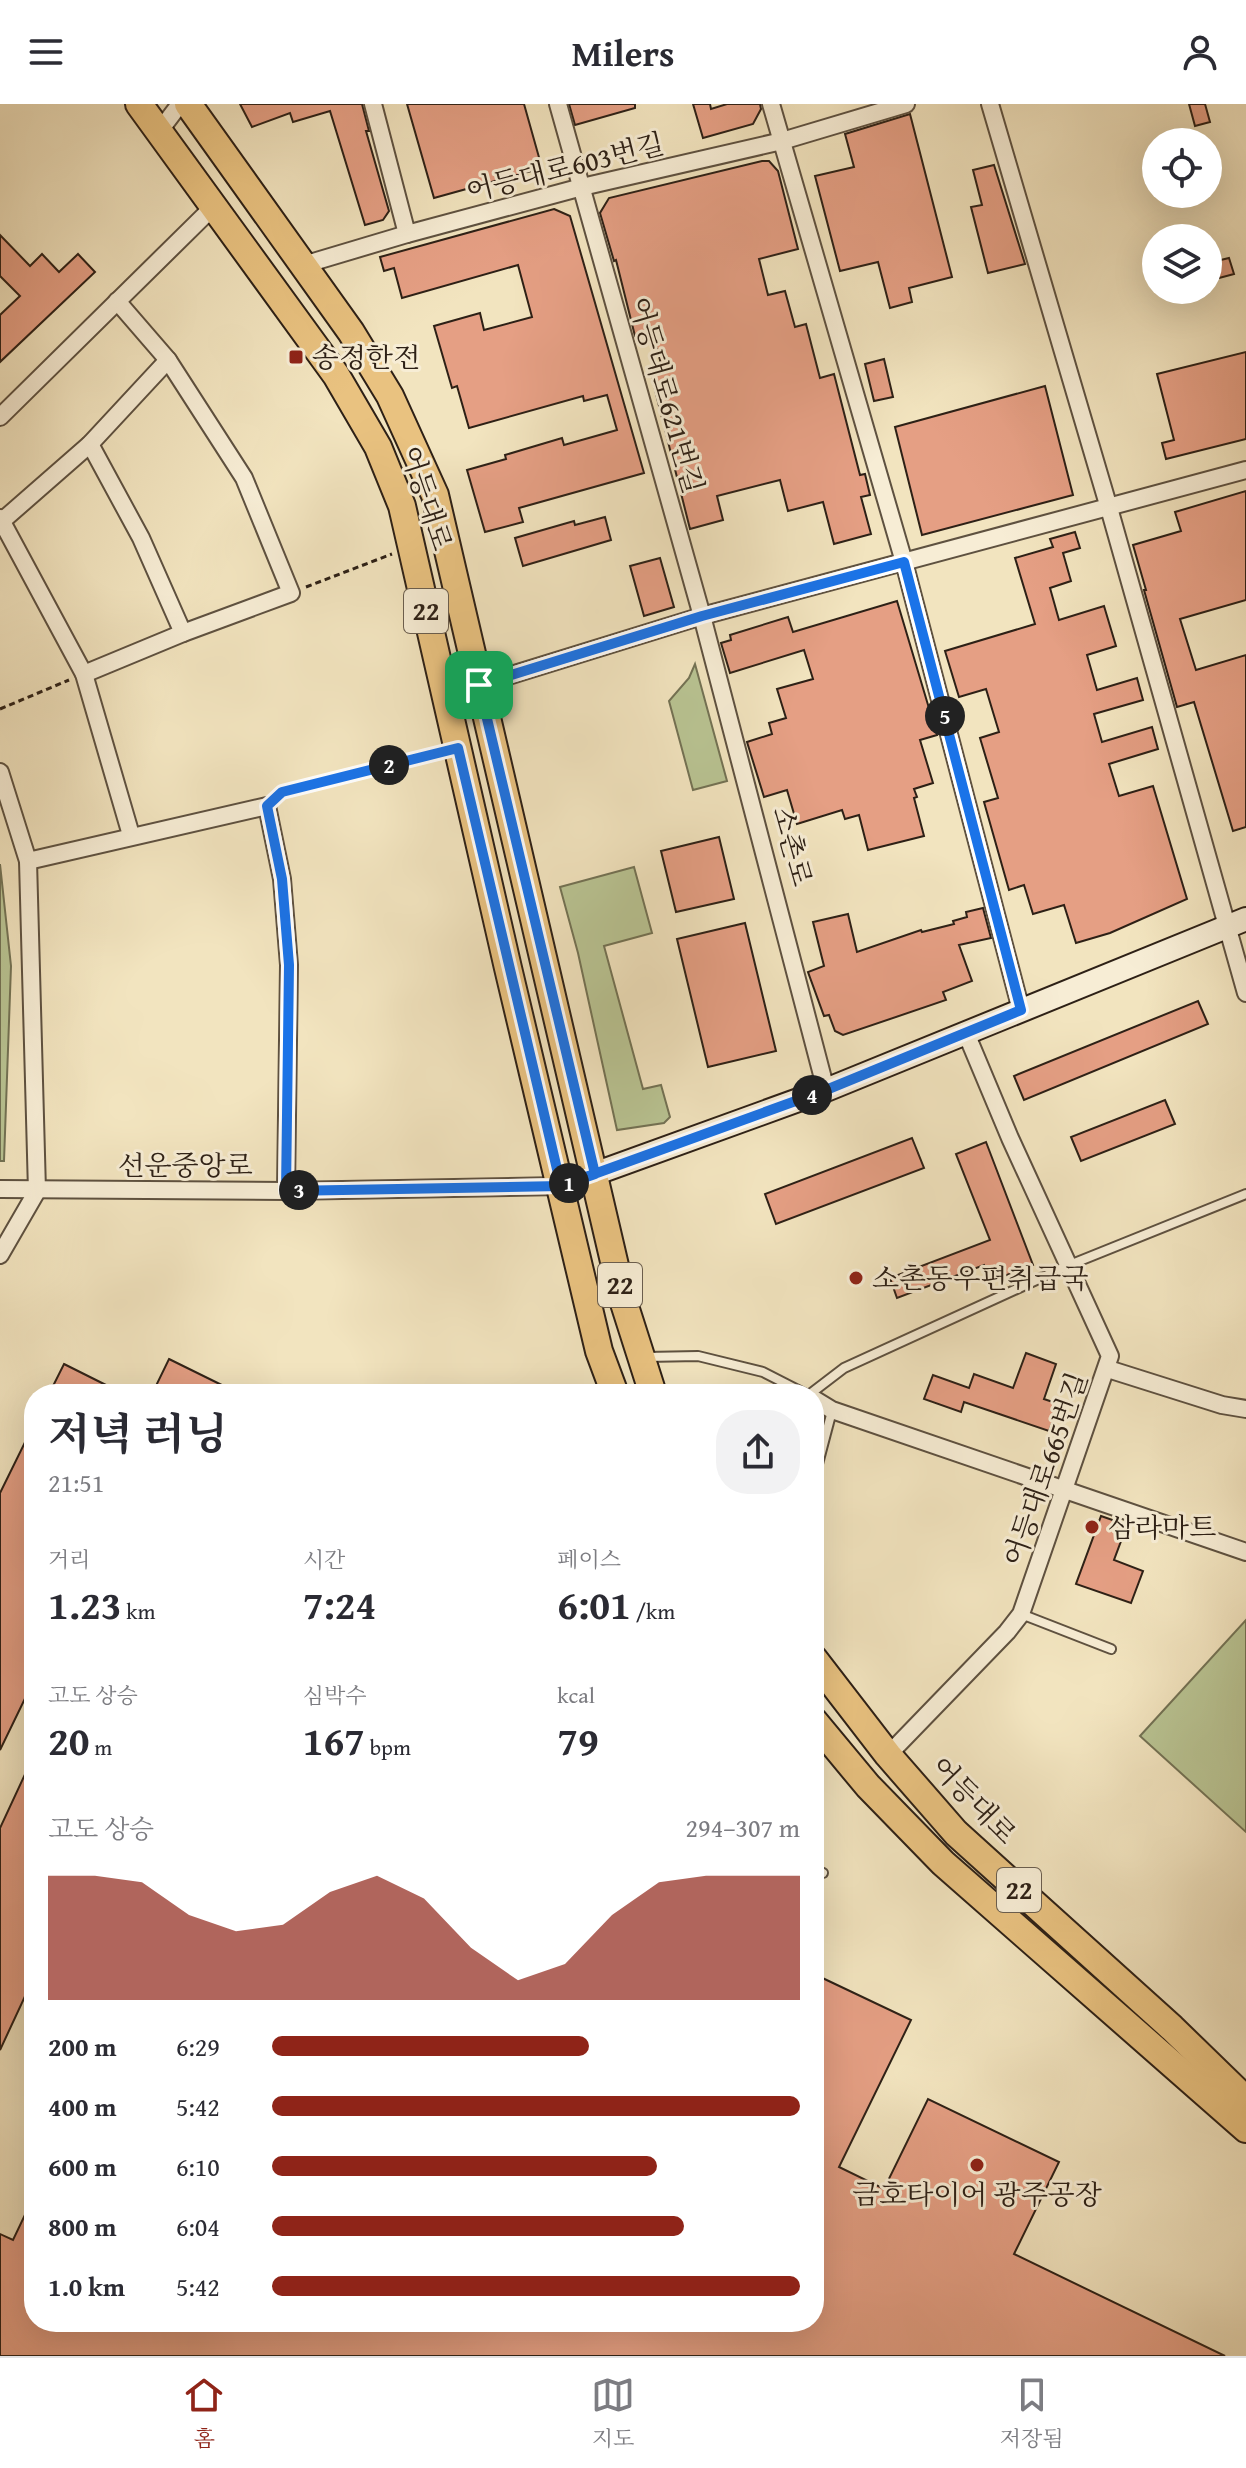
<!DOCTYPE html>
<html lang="ko">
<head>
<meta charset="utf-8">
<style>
	body { margin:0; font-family:"Gentium Book Plus","Noto Serif KR",serif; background:#f2f2f3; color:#2b2b33; height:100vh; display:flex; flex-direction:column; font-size:30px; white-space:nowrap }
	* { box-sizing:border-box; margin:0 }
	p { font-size:26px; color:#7c7c81 }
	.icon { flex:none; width:44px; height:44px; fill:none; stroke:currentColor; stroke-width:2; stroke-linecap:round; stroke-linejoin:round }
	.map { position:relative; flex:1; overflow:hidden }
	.side { position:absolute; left:24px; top:1280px; width:800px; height:948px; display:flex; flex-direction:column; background:#fff; border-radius:32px; box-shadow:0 8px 32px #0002 }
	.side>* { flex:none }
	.tools { position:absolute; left:1142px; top:24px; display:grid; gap:16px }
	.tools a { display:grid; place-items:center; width:80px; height:80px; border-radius:50%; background:#fff; box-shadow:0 8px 32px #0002; font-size:40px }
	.pin { position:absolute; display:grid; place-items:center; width:68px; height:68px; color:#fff; margin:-34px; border-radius:16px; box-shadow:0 4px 12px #0006 }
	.km { position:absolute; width:40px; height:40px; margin:-20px; border-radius:50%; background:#222; color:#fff; font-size:22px; line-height:40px; text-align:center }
	.round { display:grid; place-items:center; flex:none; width:84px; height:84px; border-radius:32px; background:#f2f2f3 }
	.head { display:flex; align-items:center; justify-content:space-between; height:136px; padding:0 24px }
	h1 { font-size:44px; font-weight:700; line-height:60px }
	.metrics { display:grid; grid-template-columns:repeat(3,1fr); gap:12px; height:136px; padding:8px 24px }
	.metrics div { display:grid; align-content:center }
	.metrics b { font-size:40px; font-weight:700 }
	.metrics small { font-size:22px; font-weight:400 }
	.metrics p { font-size:22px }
	.chart { height:224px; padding:16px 24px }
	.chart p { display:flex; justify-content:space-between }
	.chart svg { width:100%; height:144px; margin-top:8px; fill:#8f2418; opacity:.7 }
	ul { padding:0 24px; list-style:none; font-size:26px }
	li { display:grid; grid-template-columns:128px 96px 1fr; align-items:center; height:60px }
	li i { height:20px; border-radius:10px; background:#8f2418 }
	header { display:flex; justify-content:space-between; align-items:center; height:104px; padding:0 24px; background:#fff; font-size:36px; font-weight:700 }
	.dock { display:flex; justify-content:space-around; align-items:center; height:112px; border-top:2px solid #e1e1e2; background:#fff; font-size:22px; color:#7c7c81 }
	.dock a { display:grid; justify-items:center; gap:4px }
	.dock .on { color:#8f2418 }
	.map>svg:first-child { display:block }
</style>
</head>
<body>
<header><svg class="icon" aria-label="menu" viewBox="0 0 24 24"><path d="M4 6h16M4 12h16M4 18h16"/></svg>Milers<svg class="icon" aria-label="person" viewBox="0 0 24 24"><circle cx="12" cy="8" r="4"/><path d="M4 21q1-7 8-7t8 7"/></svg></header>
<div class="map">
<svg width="1246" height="2252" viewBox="0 0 1246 2252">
	<rect width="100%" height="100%" fill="#f2e4bf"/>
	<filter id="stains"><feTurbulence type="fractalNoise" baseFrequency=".0025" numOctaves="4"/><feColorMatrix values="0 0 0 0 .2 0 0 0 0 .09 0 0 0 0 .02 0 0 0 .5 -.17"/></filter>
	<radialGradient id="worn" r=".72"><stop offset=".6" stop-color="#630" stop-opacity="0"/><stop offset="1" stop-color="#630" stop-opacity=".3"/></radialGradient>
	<g fill="#b9c493" stroke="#737254" stroke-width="2">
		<path d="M 695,560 L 727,677 L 693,686 L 669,597 L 689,574 Z"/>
		<path d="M 0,760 L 11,862 L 4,1057 L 0,1057 Z"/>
		<path d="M 634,763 L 652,829 L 604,842 L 643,985 L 661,981 L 670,1013 L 664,1019 L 617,1026 L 578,849 L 560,783 Z"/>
		<path d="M 1246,1516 L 1246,1728 L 1140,1632 Z"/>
	</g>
	<g fill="#e59f84" stroke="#2d2016" stroke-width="2">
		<path d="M 240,0 L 362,0 L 369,27 L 366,27 L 389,107 L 383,116 L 365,121 L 330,7 L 293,18 L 290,9 L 252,23 Z"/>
		<path d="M 407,0 L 524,0 L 542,64 L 434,94 Z"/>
		<path d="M 569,0 L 635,0 L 635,4 L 575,21 Z"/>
		<path d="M 693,0 L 710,0 L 711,5 L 727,0 L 760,0 L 761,5 L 753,20 L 703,34 Z"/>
		<path d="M 1189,0 L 1205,0 L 1210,18 L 1195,22 Z"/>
		<path d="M 910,10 L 952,173 L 909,184 L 912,198 L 890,204 L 878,158 L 840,167 L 815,72 L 854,63 L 845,30 Z"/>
		<path d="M 762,57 L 769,57 L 778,67 L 798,145 L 759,155 L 768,191 L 785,187 L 795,223 L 806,220 L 820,274 L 834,270 L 860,371 L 865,370 L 870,391 L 861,393 L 871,430 L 834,440 L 823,398 L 788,407 L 780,376 L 717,392 L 723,416 L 690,425 L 650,266 L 662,263 L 652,228 L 635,232 L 616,156 L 614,157 L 600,109 L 609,94 Z"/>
		<path d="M 994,61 L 1025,160 L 988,169 L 971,103 L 982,101 L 973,66 Z"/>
		<path d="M 554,105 L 570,112 L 644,369 L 519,404 L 523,418 L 485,428 L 467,366 L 506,355 L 505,351 L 562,334 L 564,341 L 617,326 L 607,291 L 584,297 L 583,292 L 469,324 L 457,282 L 452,284 L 434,222 L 480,209 L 484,226 L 532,213 L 518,161 L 402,194 L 394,164 L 384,167 L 380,153 Z"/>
		<path d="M 0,131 L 30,162 L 42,150 L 59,168 L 78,150 L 95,168 L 0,258 L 0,211 L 20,192 L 0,172 Z"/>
		<path d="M 1229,154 L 1234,170 L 1208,177 L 1208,159 Z"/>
		<path d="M 1246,248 L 1246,335 L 1166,355 L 1162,339 L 1174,336 L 1157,270 Z"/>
		<path d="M 884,255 L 893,293 L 874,297 L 865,260 Z"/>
		<path d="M 1045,282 L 1073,391 L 922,431 L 895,323 Z"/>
		<path d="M 1246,387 L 1246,496 L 1180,515 L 1196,566 L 1246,551 L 1246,723 L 1233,727 L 1194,598 L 1177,603 L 1144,486 L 1146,486 L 1133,441 L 1181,427 L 1175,408 Z"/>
		<path d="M 605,413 L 611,436 L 523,462 L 515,434 L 574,417 L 575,421 Z"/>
		<path d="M 1075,428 L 1080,444 L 1063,449 L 1071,477 L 1050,484 L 1059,516 L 1104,502 L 1116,542 L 1087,551 L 1097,586 L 1137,574 L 1143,596 L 1094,610 L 1102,638 L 1152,623 L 1158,645 L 1109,660 L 1119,692 L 1153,682 L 1187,795 L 1110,829 L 1076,839 L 1064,801 L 1033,810 L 1024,781 L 1009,786 L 984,698 L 998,694 L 980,634 L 999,628 L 986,585 L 959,593 L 945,547 L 1035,520 L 1015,454 L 1053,443 L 1050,435 Z"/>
		<path d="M 660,454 L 674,503 L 644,512 L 630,462 Z"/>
		<path d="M 897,497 L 937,631 L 920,636 L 933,679 L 914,685 L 917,693 L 914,694 L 924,732 L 868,746 L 859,711 L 845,715 L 842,706 L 797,720 L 787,686 L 764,693 L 747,638 L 772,630 L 769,619 L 786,614 L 777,585 L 813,575 L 804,546 L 730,569 L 721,539 L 731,536 L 730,531 L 788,513 L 793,528 Z"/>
		<path d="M 719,733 L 734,795 L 676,808 L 661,747 Z"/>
		<path d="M 983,804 L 991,834 L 959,841 L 972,877 L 943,888 L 946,896 L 843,931 L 835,927 L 829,911 L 824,912 L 808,868 L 824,862 L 813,818 L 848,810 L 857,848 L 921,826 L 922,828 L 954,820 L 953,817 L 967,813 L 966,808 Z"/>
		<path d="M 745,819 L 776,947 L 708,963 L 677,835 Z"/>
		<path d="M 1198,897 L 1208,920 L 1024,996 L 1014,972 Z"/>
		<path d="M 1165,996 L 1175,1020 L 1081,1057 L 1071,1033 Z"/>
		<path d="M 912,1034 L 924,1064 L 776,1120 L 765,1090 Z"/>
		<path d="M 986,1038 L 1033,1161 L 991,1177 L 984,1161 L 897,1194 L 890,1174 L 990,1136 L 956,1050 Z"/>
		<path d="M 1026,1249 L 1056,1260 L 1044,1295 L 1059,1300 L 1049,1327 L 964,1298 L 961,1308 L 924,1295 L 933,1271 L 969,1284 L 974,1270 L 1013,1284 Z"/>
		<path d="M 169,1255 L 240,1290 L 152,1290 Z"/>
		<path d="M 64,1260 L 124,1290 L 49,1290 Z"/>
		<path d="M 34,1320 L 34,1576 L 0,1646 L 0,1389 Z"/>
		<path d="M 1101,1412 L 1127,1421 L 1114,1456 L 1143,1467 L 1131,1499 L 1076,1480 Z"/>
		<path d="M 34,1651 L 34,1873 L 0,1946 L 0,1724 Z"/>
		<path d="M 814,1870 L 911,1916 L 839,2063 L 884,2085 L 928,1995 L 1059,2058 L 1014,2150 L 1225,2252 L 0,2252 L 0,2130 L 13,2136 L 34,2092 L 34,2218 L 814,2218 Z"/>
	</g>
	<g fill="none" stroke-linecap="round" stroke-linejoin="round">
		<g stroke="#5e5140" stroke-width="12">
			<g id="lane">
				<path d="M 646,1253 L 698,1252 L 763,1268 L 806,1290"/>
				<path d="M 810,1290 L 844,1264 L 1067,1162 L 1246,1090"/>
				<path d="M 814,1375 L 832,1307"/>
				<path d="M 1021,1510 L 1111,1545"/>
				<path d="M 814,1765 L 823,1769"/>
			</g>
		</g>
		<g stroke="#5e5140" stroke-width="20">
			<g id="street">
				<path d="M 373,0 L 407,130"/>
				<path d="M 558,0 L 702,512 L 826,986"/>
				<path d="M 771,0 L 904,458 L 1021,906"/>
				<path d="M 990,0 L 1109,404 L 1246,889"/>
				<path d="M 158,29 L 180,0"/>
				<path d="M 303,161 L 407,130 L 582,83 L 782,37 L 906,0"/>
				<path d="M 0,313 L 213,103"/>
				<path d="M 90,340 L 141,434 L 183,529"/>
				<path d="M 0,414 L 84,570 L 131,731"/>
				<path d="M 2,417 L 90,340 L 168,256"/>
				<path d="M 84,570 L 183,529 L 291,489 L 244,374 L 168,256 L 117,197"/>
				<path d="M 479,581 L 702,512 L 1246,366"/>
				<path d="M 0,668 L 28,757 L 37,1087 L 0,1151"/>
				<path d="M 28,757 L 267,702 L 282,775 L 289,861 L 286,1087"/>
				<path d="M 0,1085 L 286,1087 L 561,1082"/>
				<path d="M 1108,1265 L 1222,1301 L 1246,1305"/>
				<path d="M 814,1295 L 832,1306 L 1246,1448"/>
				<path d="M 888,1651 L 1007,1528 L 1021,1510 L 1110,1252 L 1010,1034 L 966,929"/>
			</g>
		</g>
		<g stroke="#2d2016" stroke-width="26">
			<path id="secondary" d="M 561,1082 L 826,986 L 1246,815"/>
		</g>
		<g stroke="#2d2016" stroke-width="30">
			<g id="primary">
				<path d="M 139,0 L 336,271 L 378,343 L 402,402 L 508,864 L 599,1247 L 615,1290"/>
				<path d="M 188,0 L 351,228 L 390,292 L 435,391 L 623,1196 L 653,1290"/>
				<path d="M 814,1555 L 888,1651 L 956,1729 L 1172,1924 L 1246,1996"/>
				<path d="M 814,1617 L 868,1682 L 943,1759 L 1246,2025"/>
			</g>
		</g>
		<g stroke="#2d2016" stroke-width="3" stroke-dasharray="6 4" stroke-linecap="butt">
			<path d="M 306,483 L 392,450"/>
			<path d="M 0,605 L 69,576"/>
			<path d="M 279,691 L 282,688 L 437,649"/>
		</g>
		<use href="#lane" stroke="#f7edd5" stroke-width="8"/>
		<use href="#street" stroke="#f7edd5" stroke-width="16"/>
		<use href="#secondary" stroke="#f7edd5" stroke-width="22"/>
		<use href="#primary" stroke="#e9c280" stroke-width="26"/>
	</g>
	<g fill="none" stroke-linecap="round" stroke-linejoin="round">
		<g stroke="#fff" stroke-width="16">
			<path id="route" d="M 479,581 L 595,1070 L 561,1082 L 458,644 L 282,688 L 267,702 L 282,775 L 289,861 L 286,1087 L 561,1082 L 826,986 L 1021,906 L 904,458 L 702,512 L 479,581"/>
		</g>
		<use href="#route" stroke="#1a73e8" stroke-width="10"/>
	</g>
	<g fill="#8f2418" stroke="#f7edd5" stroke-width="3">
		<rect x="288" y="245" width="16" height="16" rx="4"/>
		<circle cx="856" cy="1174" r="8"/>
		<circle cx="1092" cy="1423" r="8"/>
		<circle cx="977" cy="2061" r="8"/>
	</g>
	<g text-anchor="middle" stroke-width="6" stroke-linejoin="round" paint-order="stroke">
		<g fill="#f7edd5" stroke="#6a5e4f" stroke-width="2">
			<rect x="404" y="485" width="44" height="44" rx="6"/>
			<rect x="598" y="1159" width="44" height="44" rx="6"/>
			<rect x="997" y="1764" width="44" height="44" rx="6"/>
		</g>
		<g font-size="26" font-weight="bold" fill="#2d2016">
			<text x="426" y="516">22</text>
			<text x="620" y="1190">22</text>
			<text x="1019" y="1795">22</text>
		</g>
		<g font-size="28" fill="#2d2016" stroke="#f7edd5">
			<text transform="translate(565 63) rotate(-14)" y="10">어등대로603번길</text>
			<text transform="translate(667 291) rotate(74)" y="10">어등대로621번길</text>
			<text transform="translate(427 394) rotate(72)" y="10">어등대로</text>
			<text transform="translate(793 742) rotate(75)" y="10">소촌로</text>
			<text x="185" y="1071">선운중앙로</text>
			<text transform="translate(1045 1365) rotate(-71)" y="10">어등대로665번길</text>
			<text transform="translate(974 1696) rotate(46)" y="10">어등대로</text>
		</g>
		<g font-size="28" fill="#2d2016" stroke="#f7edd5" text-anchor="start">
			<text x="312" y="263">송정한전</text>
			<text x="872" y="1184">소촌동우편취급국</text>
			<text x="1108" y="1433">삼라마트</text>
			<text x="977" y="2100" text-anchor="middle">금호타이어 광주공장</text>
		</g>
	</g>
	<rect width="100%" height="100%" filter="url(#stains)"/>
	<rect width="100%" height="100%" fill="url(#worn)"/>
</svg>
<div class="tools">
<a><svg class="icon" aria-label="locate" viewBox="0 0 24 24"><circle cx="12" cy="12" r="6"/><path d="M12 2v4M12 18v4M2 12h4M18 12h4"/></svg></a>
<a><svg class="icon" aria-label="layers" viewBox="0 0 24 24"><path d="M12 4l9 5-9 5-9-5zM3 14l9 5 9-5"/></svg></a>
</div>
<div class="pin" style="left:479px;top:581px;background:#1e9e55"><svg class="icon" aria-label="arrive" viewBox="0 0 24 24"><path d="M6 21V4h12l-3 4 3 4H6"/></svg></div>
<b class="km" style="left:569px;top:1079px">1</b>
<b class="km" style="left:389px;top:661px">2</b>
<b class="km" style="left:299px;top:1086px">3</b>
<b class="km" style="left:812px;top:991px">4</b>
<b class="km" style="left:945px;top:612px">5</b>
<section class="side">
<div class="head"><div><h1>저녁 러닝</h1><p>21:51</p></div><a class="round"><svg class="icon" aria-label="share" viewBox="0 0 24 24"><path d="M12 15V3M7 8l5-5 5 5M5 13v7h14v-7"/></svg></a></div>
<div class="metrics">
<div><p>거리</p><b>1.23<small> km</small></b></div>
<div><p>시간</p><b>7:24</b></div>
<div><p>페이스</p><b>6:01<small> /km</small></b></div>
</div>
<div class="metrics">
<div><p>고도 상승</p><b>20<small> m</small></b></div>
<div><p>심박수</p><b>167<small> bpm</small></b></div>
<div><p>kcal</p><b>79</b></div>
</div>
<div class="chart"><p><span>고도 상승</span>294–307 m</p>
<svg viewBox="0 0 160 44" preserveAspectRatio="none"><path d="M0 44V6L10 6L20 8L30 18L40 23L50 21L60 11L70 6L80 13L90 28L100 38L110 33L120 18L130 8L140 6L150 6L160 6V44z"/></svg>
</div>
<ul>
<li><b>200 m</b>6:29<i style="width:60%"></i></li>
<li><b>400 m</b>5:42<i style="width:100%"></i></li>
<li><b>600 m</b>6:10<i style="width:73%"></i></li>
<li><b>800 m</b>6:04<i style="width:78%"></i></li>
<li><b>1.0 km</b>5:42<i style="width:100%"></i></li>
</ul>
</section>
</div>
<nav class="dock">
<a class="on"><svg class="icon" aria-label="home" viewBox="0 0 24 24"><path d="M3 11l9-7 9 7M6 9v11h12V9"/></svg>홈</a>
<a><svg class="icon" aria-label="map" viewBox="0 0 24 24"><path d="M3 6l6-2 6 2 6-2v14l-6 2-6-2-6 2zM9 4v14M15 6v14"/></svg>지도</a>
<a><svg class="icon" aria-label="saved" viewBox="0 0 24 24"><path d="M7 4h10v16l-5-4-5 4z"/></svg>저장됨</a>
</nav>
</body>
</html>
